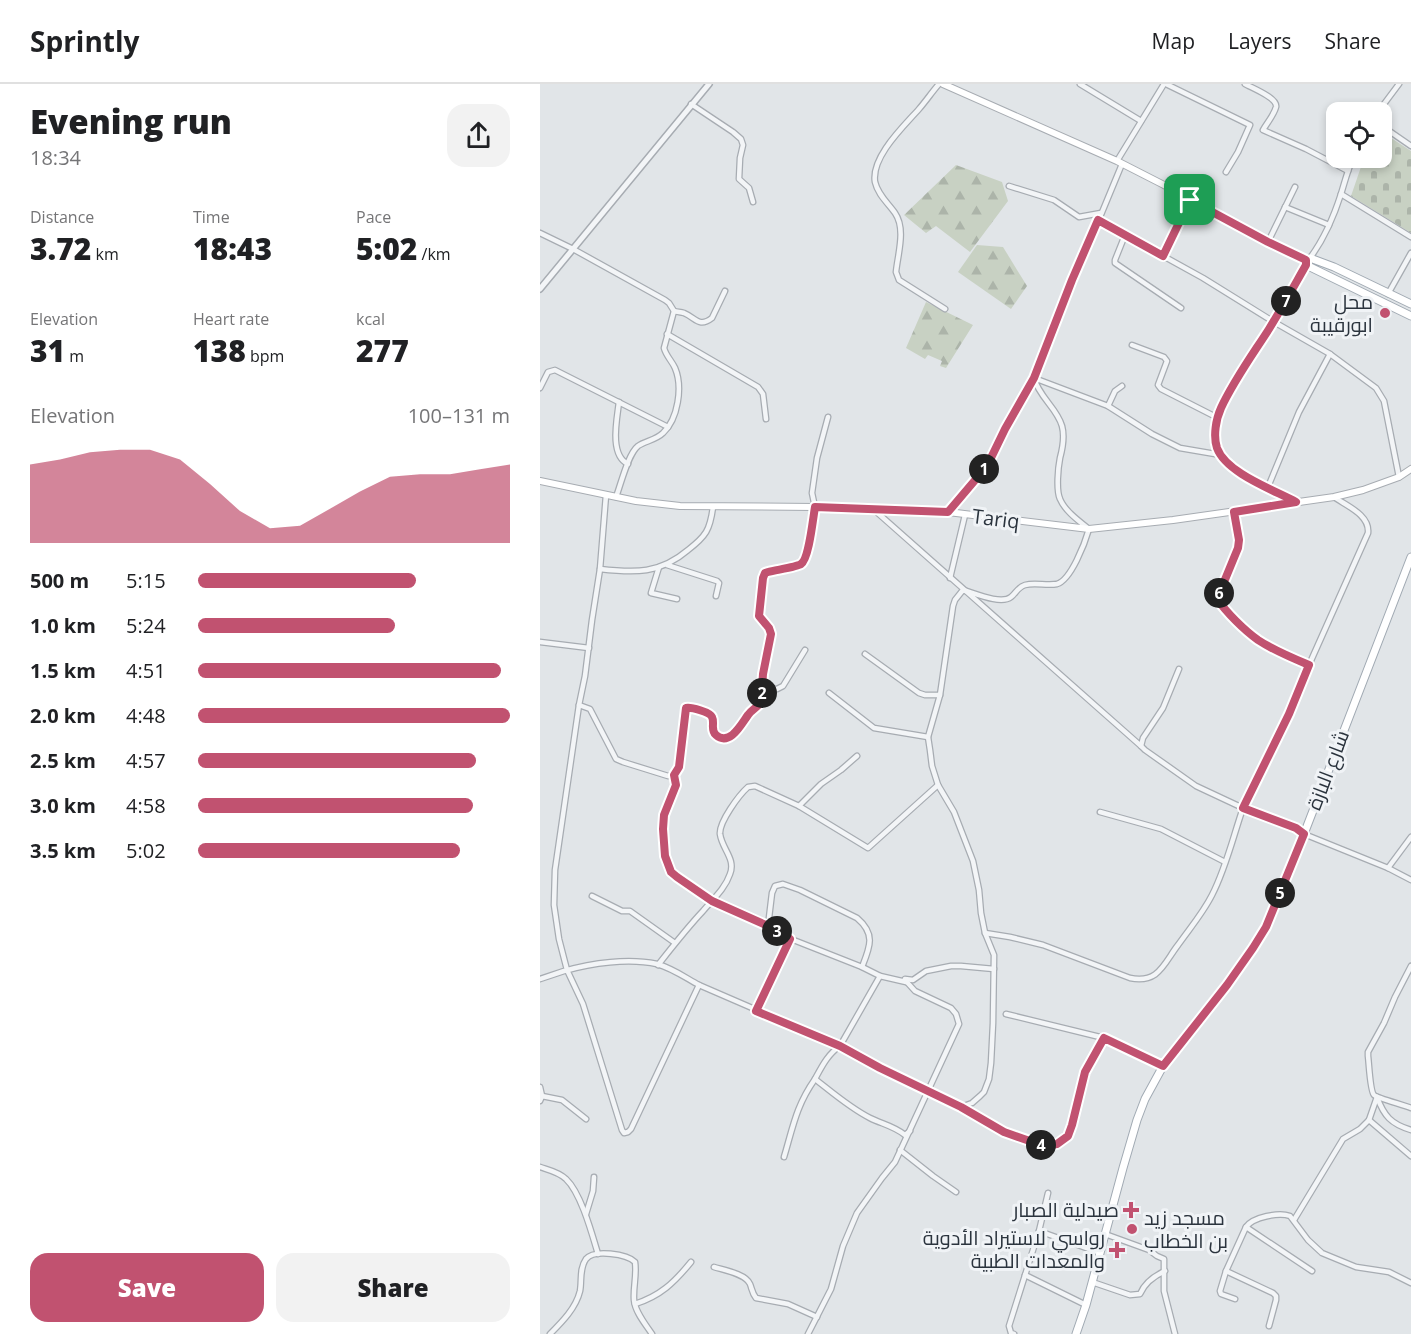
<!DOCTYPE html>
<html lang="en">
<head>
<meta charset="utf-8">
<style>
	body { margin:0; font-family:"Open Sans",Cairo,sans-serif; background:#f2f2f2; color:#202124; height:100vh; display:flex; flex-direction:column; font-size:22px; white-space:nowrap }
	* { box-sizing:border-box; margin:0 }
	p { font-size:20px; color:#757577 }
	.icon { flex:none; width:33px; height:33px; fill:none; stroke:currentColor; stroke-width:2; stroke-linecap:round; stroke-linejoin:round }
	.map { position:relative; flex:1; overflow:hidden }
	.details { display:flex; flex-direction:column; background:#fff; width:540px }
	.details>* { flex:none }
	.controls { position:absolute; left:786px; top:18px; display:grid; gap:12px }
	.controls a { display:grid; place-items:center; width:66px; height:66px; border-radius:12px; background:#fff; box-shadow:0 3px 9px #0003; font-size:30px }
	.pin { position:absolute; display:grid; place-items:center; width:51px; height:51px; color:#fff; margin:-26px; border-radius:12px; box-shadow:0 3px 9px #0006 }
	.km { position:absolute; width:30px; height:30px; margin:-15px; border-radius:50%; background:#222; color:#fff; font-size:16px; line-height:30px; text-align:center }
	.round { display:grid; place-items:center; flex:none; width:63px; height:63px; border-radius:18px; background:#f2f2f2 }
	.overview { display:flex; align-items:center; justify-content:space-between; height:102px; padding:0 30px }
	h1 { font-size:33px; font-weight:800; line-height:45px }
	.figures { display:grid; grid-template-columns:repeat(3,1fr); gap:9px; height:102px; padding:6px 30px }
	.figures div { display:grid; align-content:center }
	.figures b { font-size:30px; font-weight:800 }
	.figures small { font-size:16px; font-weight:400 }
	.figures p { font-size:16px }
	.chart { height:168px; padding:12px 30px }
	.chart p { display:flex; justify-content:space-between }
	.chart svg { width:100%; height:108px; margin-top:6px; fill:#c15270; opacity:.7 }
	.action { display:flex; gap:12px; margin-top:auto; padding:12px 30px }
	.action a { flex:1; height:69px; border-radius:18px; background:#c15270; color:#fff; font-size:24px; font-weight:800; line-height:69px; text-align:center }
	.action a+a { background:#f2f2f2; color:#202124 }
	ul { padding:0 30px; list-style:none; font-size:20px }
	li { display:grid; grid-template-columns:96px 72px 1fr; align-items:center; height:45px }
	li i { height:15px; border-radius:8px; background:#c15270 }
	header { display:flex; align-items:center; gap:36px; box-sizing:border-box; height:84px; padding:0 30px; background:#fff; border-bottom:2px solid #e0e0e0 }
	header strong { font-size:28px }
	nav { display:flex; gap:33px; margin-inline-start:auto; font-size:21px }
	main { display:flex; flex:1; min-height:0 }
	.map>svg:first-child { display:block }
</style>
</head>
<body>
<header>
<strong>Sprintly</strong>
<nav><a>Map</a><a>Layers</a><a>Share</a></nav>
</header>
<main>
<section class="details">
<div class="overview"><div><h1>Evening run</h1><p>18:34</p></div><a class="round"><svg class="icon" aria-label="share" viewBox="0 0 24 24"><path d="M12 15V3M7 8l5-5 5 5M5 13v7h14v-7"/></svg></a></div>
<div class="figures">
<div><p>Distance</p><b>3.72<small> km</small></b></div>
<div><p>Time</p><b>18:43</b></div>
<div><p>Pace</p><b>5:02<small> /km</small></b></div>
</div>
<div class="figures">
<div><p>Elevation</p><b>31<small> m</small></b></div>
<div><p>Heart rate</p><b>138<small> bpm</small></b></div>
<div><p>kcal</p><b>277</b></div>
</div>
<div class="chart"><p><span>Elevation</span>100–131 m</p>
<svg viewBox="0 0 160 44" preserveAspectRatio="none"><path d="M0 44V12L10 10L20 7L30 6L40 6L50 10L60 20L70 31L80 38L90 37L100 30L110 23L120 17L130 16L140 16L150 14L160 12V44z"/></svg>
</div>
<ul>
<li><b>500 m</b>5:15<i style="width:70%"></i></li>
<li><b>1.0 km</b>5:24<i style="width:63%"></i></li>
<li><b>1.5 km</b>4:51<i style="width:97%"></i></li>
<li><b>2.0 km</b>4:48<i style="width:100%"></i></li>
<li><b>2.5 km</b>4:57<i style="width:89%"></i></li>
<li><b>3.0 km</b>4:58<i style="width:88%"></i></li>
<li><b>3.5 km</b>5:02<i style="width:84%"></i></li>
</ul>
<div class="action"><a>Save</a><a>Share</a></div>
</section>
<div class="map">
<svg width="871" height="1250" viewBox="0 0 871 1250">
	<defs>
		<pattern id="forest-firs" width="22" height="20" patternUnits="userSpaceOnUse" patternTransform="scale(1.5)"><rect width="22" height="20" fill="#c8d1c3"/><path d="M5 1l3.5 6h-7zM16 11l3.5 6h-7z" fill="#acb4a9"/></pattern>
		<pattern id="cemetery-stones" width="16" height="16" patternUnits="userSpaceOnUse" patternTransform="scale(1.5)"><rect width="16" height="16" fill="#c8d1c3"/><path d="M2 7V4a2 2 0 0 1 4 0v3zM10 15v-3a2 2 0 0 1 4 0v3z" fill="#acb4a9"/></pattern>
	</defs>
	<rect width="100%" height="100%" fill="#e1e5e8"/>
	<g fill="url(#forest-firs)">
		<path d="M 416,81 L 462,98 L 468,117 L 430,168 L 396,142 L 386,149 L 364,131 Z"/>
		<path d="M 437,161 L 463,163 L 487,202 L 471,225 L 418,188 Z"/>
		<path d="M 386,218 L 433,241 L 406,284 L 400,282 L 402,277 L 388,271 L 385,275 L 366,264 Z"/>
	</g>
	<path fill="url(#cemetery-stones)" d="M 842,48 L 871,67 L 871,149 L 811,112 L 824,74 L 842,74 Z"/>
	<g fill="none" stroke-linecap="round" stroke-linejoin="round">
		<g stroke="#a7acb2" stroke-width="7">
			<g id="minor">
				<path d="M 399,0 C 392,8 386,17 379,25 C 363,43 331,73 335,98 C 338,111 348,119 355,129 C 366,145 358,169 356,188 L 359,196 L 405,225"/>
				<path d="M 540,0 L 601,37"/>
				<path d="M 626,0 L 710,41 L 698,68 L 686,88"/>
				<path d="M 705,0 C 712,4 738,14 736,23 C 734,31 727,39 723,46 L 766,65 L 808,87"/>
				<path d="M 151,20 L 193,48 L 201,55 L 203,61 L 200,74 L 199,95 L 209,104 L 213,118"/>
				<path d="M 838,28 L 859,0"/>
				<path d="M 842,42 L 871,62"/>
				<path d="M 577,77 L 624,0"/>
				<path d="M 469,102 L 514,116 L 539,133 L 561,129"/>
				<path d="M 801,110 L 871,153"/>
				<path d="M 745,123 L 789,141"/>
				<path d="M 558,136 L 663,194 L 734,238 L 790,270 L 836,304 L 844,317 L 859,393"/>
				<path d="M 0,149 L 33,165 L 125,216 L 129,219 L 134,227 L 124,264 C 126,272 132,277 135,284 C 143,303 138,335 123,349 C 116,356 105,357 98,362 C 88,370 81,400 76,413"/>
				<path d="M 585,151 L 575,176 L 575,179 L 641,224"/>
				<path d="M 728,158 L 755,103"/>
				<path d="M 623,172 L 649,116"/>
				<path d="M 770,174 C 784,155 794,132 801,110 C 805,97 808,85 813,74"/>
				<path d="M 848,210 L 871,169"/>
				<path d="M 134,227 C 137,228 141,228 144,229 C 156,234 159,244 172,234 L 185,207"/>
				<path d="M 127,250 L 218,303 L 223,310 L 226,335"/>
				<path d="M 592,261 L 624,273 L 627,277 L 618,301 L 621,305 L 678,334"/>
				<path d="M 582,302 L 575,307 L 568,322 L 612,350 L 640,364 L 681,371"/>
				<path d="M 0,304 L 8,288 L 15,286 L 128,343"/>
				<path d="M 79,318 C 77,335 69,371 88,380"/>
				<path d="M 288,333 L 277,374 L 272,409 L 275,423 L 265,475 L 262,480 L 259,481 L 228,488 L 225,489 L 223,494 L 219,532 L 229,545 L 230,550 L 223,590 L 221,618 C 218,623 212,625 208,631 C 201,640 194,658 180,653 C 176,652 175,650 173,647 C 172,642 173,637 172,632 L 170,630 L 150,623 L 148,623 L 145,626 L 139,683 L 134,691 L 136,701 L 124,731 L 123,745 L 125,772 L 127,780 L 131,788 L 137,793 L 172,817 L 228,842 L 251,855 L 322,883 L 340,892 L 366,898 L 365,895 L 373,896 L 386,887 L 411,882 L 421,882 L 454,885"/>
				<path d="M 728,403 L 759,328 L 790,270"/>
				<path d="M 756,418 C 734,406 686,389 677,365 C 673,352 676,335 681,324 C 694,296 713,270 729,245 C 742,224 754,202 766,181"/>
				<path d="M 332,424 L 601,662"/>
				<path d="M 408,428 L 442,388 L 450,376 L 465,345 L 494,294 L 568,322"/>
				<path d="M 694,428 L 699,456 L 698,464 L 677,515 C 688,529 703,546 718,556 C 734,566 752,574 769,581"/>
				<path d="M 127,481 L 177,497 L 179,499 L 176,512"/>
				<path d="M 119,483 L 111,509 L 137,515"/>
				<path d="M 60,485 C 95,489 120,490 148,466 C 166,452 170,446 173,423"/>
				<path d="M 410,494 L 425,431"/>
				<path d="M 0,558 L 49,564"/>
				<path d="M 325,570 L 379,609 L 385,611 L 400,611"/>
				<path d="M 639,585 L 623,624 L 603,654 L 601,662 L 605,666 L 656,702 L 703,724 L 749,630 L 769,581 L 828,449 C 830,431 807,422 794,413"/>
				<path d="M 222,604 L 237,605 L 243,602 L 265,566"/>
				<path d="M 289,609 L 334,644 L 388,653"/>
				<path d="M 39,621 L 50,625 L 76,675 L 83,678 L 128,692 L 134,691"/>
				<path d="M 259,722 L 281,700 L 301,686 L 317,672"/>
				<path d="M 560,728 L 621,745 L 685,778"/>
				<path d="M 848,784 L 871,753"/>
				<path d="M 52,812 L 82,827 L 90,827 L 135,859"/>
				<path d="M 228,842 L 232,809 L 235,802 L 243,800 L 260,806 L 317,834 C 336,850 330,863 322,883"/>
				<path d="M 445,849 L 470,853 L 503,861 L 590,894 C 619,900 624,879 638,861 C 650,844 663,829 672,811 C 686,784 693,753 703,724 L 756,744 L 764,750 L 848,784 L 871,796"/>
				<path d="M 118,881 C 133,862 147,844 163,827 C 173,815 185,805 190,790 C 196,775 182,765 180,750 C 179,738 199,711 208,703 L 215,702 L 259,722 L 328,764 L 398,701"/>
				<path d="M 871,882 L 855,913 L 844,939 L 828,968 L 828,972 C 829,979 830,1007 834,1011 C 837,1014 864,1021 871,1024"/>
				<path d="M 0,895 L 24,887 C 52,879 88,874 117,880 C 132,884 146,894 159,901 L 91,1045 L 88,1048 L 84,1049 L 82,1046 L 43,920 L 27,886 L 19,855 L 14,821 L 15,786 L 39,621 L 45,592 L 52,536 L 60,485 L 66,411"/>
				<path d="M 159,901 L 300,962 L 340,892"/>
				<path d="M 216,927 L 251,855"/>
				<path d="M 466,930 L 564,954 L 623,982"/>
				<path d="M 0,1003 L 2,1012"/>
				<path d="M 837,1013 C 844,1032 851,1040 871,1046"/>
				<path d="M 0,1017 L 2,1012 L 22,1016 L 46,1035"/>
				<path d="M 421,1023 L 432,1019 L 440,1012 L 444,1008 L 449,995 L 451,979 L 453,939 L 454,871 L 445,849 L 441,829 L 439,806 L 433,777 L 414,728 L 398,701 L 392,682 L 390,666 L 388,653 L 400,611 L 413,522 L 415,516 L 423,506 C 434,509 461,521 471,513 C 476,509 478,503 485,501 C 495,498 506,502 517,500 C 531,496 545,459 549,445 C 539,437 525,427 520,415 C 516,406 518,384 520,374 C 523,363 525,353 522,342 C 517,324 499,313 494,294 L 537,181 L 553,150 L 582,80"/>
				<path d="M 829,1036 L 871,1072"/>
				<path d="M 370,1047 L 365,1051 C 354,1042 342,1040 330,1034 C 310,1024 293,1009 275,995 C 282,982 288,970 300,962 L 340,984 L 421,1023 L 464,1048 L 504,1062 L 517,1060 L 528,1052 L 532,1041 L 545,988 L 564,954"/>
				<path d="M 360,1066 L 393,1092 L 416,1108"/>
				<path d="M 244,1073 C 253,1043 256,1022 275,995"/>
				<path d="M 0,1083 C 9,1086 19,1088 26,1095 C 41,1109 52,1150 58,1170"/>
				<path d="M 46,1130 L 53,1107 L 54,1093"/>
				<path d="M 754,1136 L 803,1055 L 820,1045 L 829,1036 L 837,1013"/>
				<path d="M 706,1143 L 772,1187"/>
				<path d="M 499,1147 L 560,1169"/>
				<path d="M 565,1150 L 609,1166 L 617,1172 L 624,1175 L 624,1207 L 635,1250"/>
				<path d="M 174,1183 C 184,1186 206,1190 210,1200 C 212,1205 212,1209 216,1214 L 248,1220 L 277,1233"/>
				<path d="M 686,1187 L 680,1207 L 681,1210 L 695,1215"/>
				<path d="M 485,1191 L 546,1221"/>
				<path d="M 552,1198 L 590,1211 L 600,1210 C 605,1198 614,1192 625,1187"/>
				<path d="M 95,1220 C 120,1212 134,1199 151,1178"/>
				<path d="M 729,1242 L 736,1216 L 736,1212 L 733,1209 L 686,1187 L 706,1143 C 713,1133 739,1128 750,1132 L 768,1156 L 782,1169 L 816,1183 L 849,1188 L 871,1199"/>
				<path d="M 10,1250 C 22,1238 36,1224 40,1207 C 42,1197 39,1185 46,1175 C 54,1165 87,1170 95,1178 C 97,1191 93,1203 94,1216 C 95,1228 106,1241 112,1250"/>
				<path d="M 268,1250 L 291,1205 L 303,1162 L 317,1129 L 342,1094 L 355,1078 L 419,940 L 416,930 L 411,924 L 375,907 L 365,896"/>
				<path d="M 474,1250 L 471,1249 L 469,1242 L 499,1147 L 508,1109"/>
			</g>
		</g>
		<g stroke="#a7acb2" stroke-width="8">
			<path id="tertiary" d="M 0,205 L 169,0"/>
		</g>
		<g stroke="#a7acb2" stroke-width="8">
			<g id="secondary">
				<path d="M 403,0 L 577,77 L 624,101 L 728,158 L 766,176"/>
				<path d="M 0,397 L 96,417 L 140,422 L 275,423 L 376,426 L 408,428 L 549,445 L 633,436 L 794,413 L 823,406 L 859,393 L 871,385"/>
			</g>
		</g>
		<g stroke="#a1aab3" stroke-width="9">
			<g id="primary">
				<path d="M 871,220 L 794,183 L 770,174 L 765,177 L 766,181 L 871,232"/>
				<path d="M 536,1250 L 546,1221 L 583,1084 L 597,1036 L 605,1015 L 623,982 L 687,901 L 713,864 L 726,843 L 764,750 L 871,473"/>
			</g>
		</g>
		<use href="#minor" stroke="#f3f5f7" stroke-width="4.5"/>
		<use href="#tertiary" stroke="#f3f5f7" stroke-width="5"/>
		<use href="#secondary" stroke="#fff" stroke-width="6"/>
		<use href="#primary" stroke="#fff" stroke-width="7"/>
	</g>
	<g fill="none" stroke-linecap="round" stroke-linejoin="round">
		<g stroke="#fff" stroke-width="12">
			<path id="route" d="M 650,116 L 728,158 L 766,176 L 766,181 C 754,202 742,224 729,245 C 713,270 694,296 681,324 C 676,335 673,352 677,364 C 686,389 734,406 756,418 L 694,428 L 699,456 L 698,464 L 677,515 C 687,529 704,546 718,556 C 733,566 752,574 769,581 L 749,630 L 703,724 L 756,744 L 764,750 L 726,843 L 713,864 L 687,901 L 623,982 L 564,954 L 545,988 L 532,1041 L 528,1052 L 517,1060 L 504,1062 L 464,1048 L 421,1023 L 340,984 L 300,962 L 216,927 L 250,855 L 228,842 L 172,817 L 137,793 L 131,788 L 125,772 L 123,745 L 124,731 L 136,701 L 134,691 L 139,683 L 146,624 C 151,623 170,628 172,633 C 175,639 170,646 176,651 C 190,663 202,639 208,631 C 212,625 218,623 221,618 L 223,590 L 231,550 L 229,544 L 219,532 L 223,494 L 225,489 L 228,488 C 235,486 257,483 261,480 C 269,475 273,434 275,423 L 408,428 L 442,388 L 450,376 L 465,345 L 494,294 L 532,196 L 558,136 L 623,172 Z"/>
		</g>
		<use href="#route" stroke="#c15270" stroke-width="8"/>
	</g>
	<g fill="#c15270" stroke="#f0f3f6" stroke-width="2">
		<circle cx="845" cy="229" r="6"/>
		<path d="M588 1117h6v6h6v6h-6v6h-6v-6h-6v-6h6z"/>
		<circle cx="592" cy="1145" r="6"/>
		<path d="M574 1157h6v6h6v6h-6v6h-6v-6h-6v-6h6z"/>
	</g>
	<g text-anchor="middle" stroke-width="6" stroke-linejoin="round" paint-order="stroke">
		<g font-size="20" fill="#2b343e" stroke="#f0f3f6" text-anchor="end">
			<text x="833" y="225">محل<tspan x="833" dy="23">ابورقيبة</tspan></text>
			<text x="579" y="1133">صيدلية الصبار</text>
			<text x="604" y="1141" text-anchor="start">مسجد زيد<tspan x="604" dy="23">بن الخطاب</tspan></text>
			<text x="565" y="1161">رواسي لاستيراد الأدوية<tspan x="565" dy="23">والمعدات الطبية</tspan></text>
		</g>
		<g font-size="20" fill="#2b343e" stroke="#f0f3f6">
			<text transform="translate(456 435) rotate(7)" y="7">Tariq</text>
			<text transform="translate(788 686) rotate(-69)" y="7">شارع البازة</text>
		</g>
	</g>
</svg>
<div class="controls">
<a><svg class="icon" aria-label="locate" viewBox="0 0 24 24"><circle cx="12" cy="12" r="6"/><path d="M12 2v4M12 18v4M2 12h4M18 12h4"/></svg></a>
</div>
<div class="pin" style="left:650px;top:116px;background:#1e9e55"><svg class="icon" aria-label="arrive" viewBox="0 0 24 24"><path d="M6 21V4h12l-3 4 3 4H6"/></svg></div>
<b class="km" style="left:444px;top:385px">1</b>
<b class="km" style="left:222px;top:609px">2</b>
<b class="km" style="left:237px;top:847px">3</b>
<b class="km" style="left:501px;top:1061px">4</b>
<b class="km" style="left:740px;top:809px">5</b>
<b class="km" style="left:679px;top:509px">6</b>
<b class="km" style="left:746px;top:217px">7</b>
</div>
</main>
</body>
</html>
